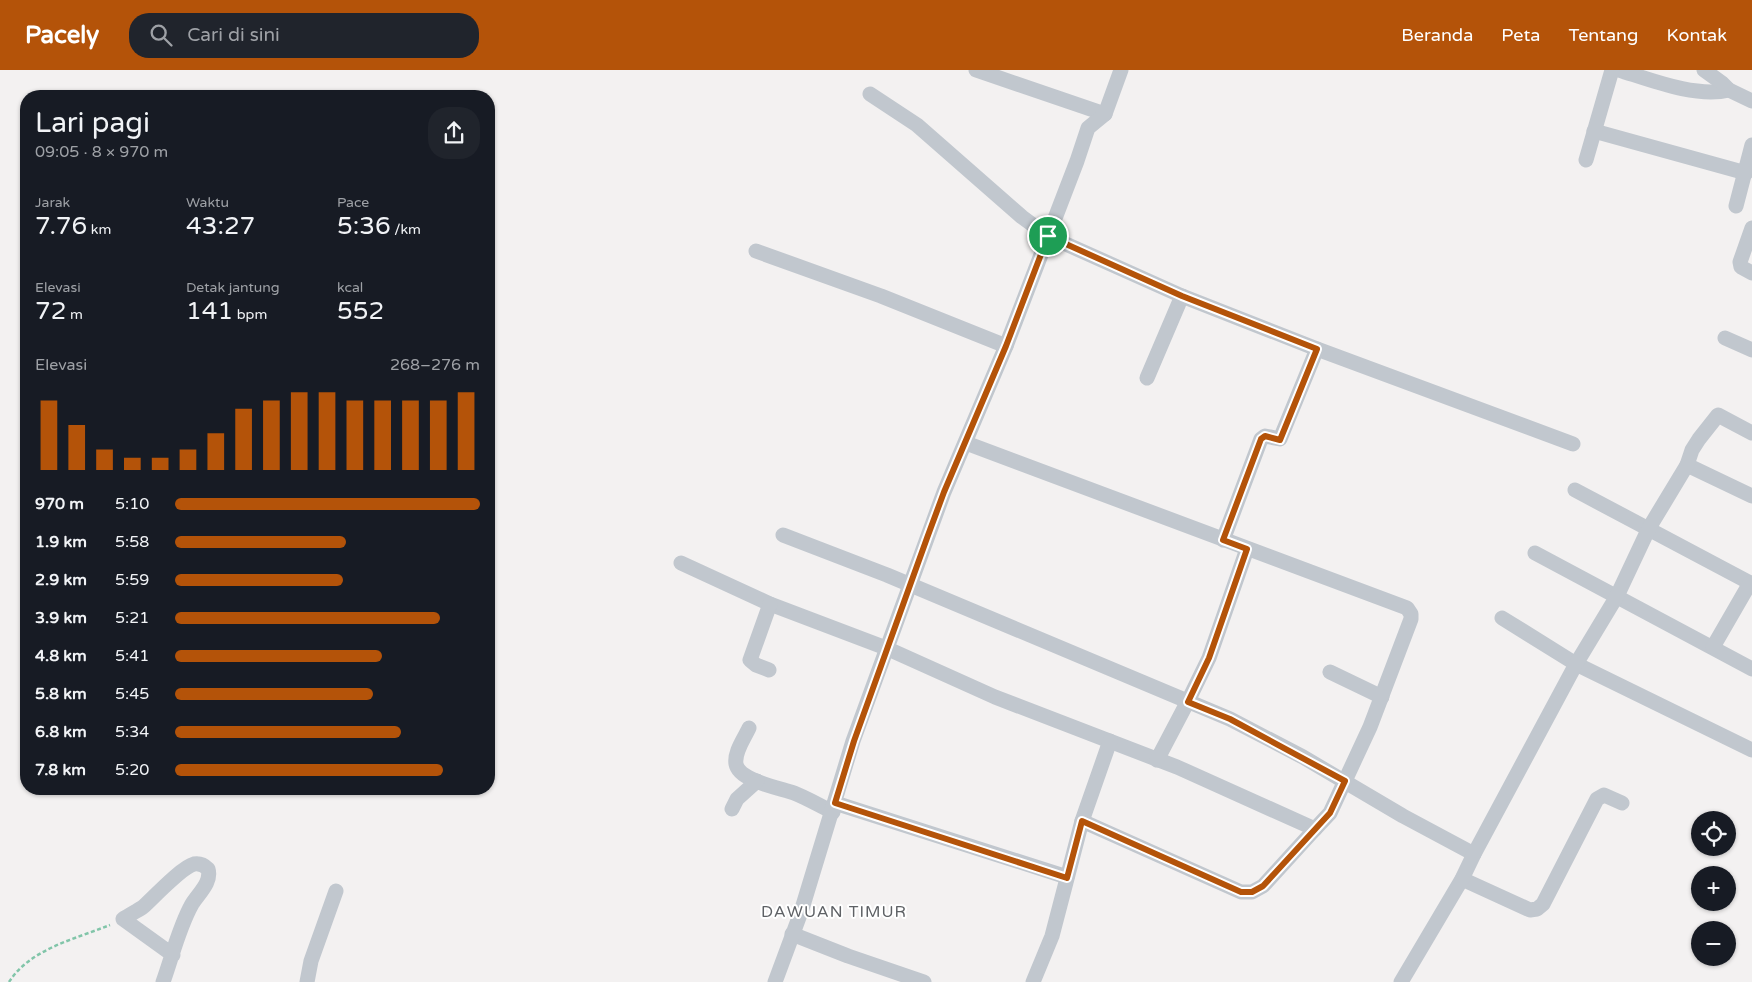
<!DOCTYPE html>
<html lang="id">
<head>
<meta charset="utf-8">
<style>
	body { margin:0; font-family:"Varela Round",sans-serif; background:#20242c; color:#f1f3f6; height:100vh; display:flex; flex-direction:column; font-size:19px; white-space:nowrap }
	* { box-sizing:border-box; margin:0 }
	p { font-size:16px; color:#9ea1a6 }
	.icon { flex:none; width:28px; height:28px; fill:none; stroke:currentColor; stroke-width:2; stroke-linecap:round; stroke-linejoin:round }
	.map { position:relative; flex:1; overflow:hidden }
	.side { position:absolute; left:20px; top:20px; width:475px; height:705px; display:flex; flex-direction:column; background:#171b24; border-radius:20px; box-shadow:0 1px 4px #0004 }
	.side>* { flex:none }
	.buttons { position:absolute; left:1691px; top:741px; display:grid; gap:10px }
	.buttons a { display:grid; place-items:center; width:45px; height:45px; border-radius:50%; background:#171b24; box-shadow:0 1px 4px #0004; font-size:25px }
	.pin { position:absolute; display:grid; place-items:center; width:42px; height:42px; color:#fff; margin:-21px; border:2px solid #fff; border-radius:50%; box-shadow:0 1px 5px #0007 }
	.round { display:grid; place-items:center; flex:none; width:52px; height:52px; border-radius:20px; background:#20242c }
	.summary { display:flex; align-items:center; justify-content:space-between; height:85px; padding:0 15px }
	h1 { font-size:28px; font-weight:600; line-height:38px }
	.metrics { display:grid; grid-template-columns:repeat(3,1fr); gap:8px; height:85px; padding:5px 15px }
	.metrics div { display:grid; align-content:center }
	.metrics b { font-size:25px; font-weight:600 }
	.metrics small { font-size:14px; font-weight:400 }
	.metrics p { font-size:14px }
	.chart { height:140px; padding:10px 15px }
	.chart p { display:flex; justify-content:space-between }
	.chart svg { width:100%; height:90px; margin-top:5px; stroke:#b45309; stroke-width:6 }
	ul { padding:0 15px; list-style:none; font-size:16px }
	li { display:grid; grid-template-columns:80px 60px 1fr; align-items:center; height:38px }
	li i { height:12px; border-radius:6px; background:#b45309 }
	header { display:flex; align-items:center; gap:30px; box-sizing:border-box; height:70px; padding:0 25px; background:#b45309; color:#fff }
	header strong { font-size:24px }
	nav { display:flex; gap:28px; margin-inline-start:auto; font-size:18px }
	.search { width:350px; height:45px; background:#20242c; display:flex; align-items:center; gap:12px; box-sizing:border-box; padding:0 18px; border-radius:20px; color:#9ea1a6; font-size:19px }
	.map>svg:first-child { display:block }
</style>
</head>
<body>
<header>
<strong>Pacely</strong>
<div class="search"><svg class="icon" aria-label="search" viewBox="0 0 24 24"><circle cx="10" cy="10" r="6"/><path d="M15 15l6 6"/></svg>Cari di sini</div>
<nav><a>Beranda</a><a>Peta</a><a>Tentang</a><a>Kontak</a></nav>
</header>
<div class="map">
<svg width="1752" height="912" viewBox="0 0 1752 912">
	<rect width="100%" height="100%" fill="#f3f1f1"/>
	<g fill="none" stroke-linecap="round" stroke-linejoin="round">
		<path stroke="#81c5a9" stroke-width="2.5" stroke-dasharray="4 2.5" stroke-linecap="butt" d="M 9,912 C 30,879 75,869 110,855"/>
		<g stroke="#c1c7ce" stroke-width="15">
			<path d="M 976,0 L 1105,44"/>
			<path d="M 1619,0 C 1651,10 1696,28 1729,20"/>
			<path d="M 1704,0 L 1722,13 L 1729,20 L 1752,31"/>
			<path d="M 870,24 L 917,55 L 1022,147 L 1048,166 L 1182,226 L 1317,279 L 1573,374"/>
			<path d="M 1594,61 L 1746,103"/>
			<path d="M 1586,90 L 1612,0"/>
			<path d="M 1736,136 L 1752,75"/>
			<path d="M 1752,158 L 1740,192 L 1741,197 L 1752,203"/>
			<path d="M 756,181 L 881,226 L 1006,276"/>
			<path d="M 1725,268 L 1752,280"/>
			<path d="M 1147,308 L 1182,226"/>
			<path d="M 1687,395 L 1752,426"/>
			<path d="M 1575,420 L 1752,514"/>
			<path d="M 783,465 L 887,505 L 1230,649 L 1303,687 L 1403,746 L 1474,784"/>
			<path d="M 1223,470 L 1261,369 L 1265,366 L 1280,369 L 1317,279"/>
			<path d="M 1535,483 L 1752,599"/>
			<path d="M 681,493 L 770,534 L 886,578 L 995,627 L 1177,697 L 1315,759 L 1330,743 L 1370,657 L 1411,549 L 1411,544 L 1407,538 L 966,373"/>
			<path d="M 1502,548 L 1576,594 L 1752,680"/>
			<path d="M 1713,577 L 1750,513"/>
			<path d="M 769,600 L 756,595 L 750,590 L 770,534"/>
			<path d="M 1330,602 L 1382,627"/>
			<path d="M 749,658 C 744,669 734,682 736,694 C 739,711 780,718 794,723 C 807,728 820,736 833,742"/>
			<path d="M 1157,690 L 1188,631 L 1209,588 L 1247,479"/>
			<path d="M 835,733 L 1067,807"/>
			<path d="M 732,739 L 737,729 L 757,711"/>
			<path d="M 1082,751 L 1241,822 L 1252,822 L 1263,816 L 1315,759"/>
			<path d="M 1462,809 L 1530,840 L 1537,839 L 1543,834 L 1597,729 L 1604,725 L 1622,733"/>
			<path d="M 792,864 L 848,886 L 924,912"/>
			<path d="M 163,912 C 172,887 179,857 192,834 C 199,823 212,812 208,799 C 204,795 200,793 194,794 C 182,797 154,827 143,837 C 137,841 129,845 123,849 L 173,885"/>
			<path d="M 307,912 L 311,891 L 336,821"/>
			<path d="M 775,912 L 801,842 L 853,671 L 944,422 L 1006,276 L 1077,91 L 1088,58 L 1105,44 L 1121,0"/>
			<path d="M 1033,912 L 1052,866 L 1082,751 L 1110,671"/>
			<path d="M 1401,912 L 1462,809 L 1474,784 L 1576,594 L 1617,526 L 1649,458 L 1687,395 L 1692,380 L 1699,369 L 1718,345 L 1752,363"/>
		</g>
	</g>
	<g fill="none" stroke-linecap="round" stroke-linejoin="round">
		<g stroke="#fff" stroke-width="10">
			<path id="route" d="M 1048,166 L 1182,226 L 1317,279 L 1280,370 L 1265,366 L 1261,369 L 1223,470 L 1247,479 L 1209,588 L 1188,632 L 1230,649 L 1345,711 L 1330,743 L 1263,816 L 1252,822 L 1241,822 L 1082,751 L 1067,808 L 835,733 L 854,671 L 927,468 L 944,422 L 1006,276 Z"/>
		</g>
		<use href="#route" stroke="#b45309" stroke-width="6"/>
	</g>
	<g text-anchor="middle" stroke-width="4" stroke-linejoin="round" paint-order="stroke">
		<g font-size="16" letter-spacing="1" fill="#5e6165" stroke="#fff">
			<text x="834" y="847">DAWUAN TIMUR</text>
		</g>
	</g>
</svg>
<div class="buttons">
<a><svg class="icon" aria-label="locate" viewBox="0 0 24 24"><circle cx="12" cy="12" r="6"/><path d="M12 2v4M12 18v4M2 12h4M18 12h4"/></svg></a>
<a>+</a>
<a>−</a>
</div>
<div class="pin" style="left:1048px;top:166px;background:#1e9e55"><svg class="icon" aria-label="arrive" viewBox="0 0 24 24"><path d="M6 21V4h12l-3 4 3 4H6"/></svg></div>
<section class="side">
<div class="summary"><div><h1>Lari pagi</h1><p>09:05 · 8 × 970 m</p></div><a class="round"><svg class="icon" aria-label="share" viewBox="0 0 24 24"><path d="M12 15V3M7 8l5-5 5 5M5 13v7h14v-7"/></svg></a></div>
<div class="metrics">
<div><p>Jarak</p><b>7.76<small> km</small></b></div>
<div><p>Waktu</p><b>43:27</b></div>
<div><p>Pace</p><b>5:36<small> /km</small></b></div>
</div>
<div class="metrics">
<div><p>Elevasi</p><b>72<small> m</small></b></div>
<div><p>Detak jantung</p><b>141<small> bpm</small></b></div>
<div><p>kcal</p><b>552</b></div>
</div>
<div class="chart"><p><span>Elevasi</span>268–276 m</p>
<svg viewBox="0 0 160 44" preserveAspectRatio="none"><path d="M5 44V10M15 44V22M25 44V34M35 44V38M45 44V38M55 44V34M65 44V26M75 44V14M85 44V10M95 44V6M105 44V6M115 44V10M125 44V10M135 44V10M145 44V10M155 44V6"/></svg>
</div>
<ul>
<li><b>970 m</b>5:10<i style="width:100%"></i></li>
<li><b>1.9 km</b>5:58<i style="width:56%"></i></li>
<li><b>2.9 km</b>5:59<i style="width:55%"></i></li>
<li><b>3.9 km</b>5:21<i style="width:87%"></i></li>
<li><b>4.8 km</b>5:41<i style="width:68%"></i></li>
<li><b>5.8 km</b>5:45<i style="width:65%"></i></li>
<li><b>6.8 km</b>5:34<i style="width:74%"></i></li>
<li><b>7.8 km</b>5:20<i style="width:88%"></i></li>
</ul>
</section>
</div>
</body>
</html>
